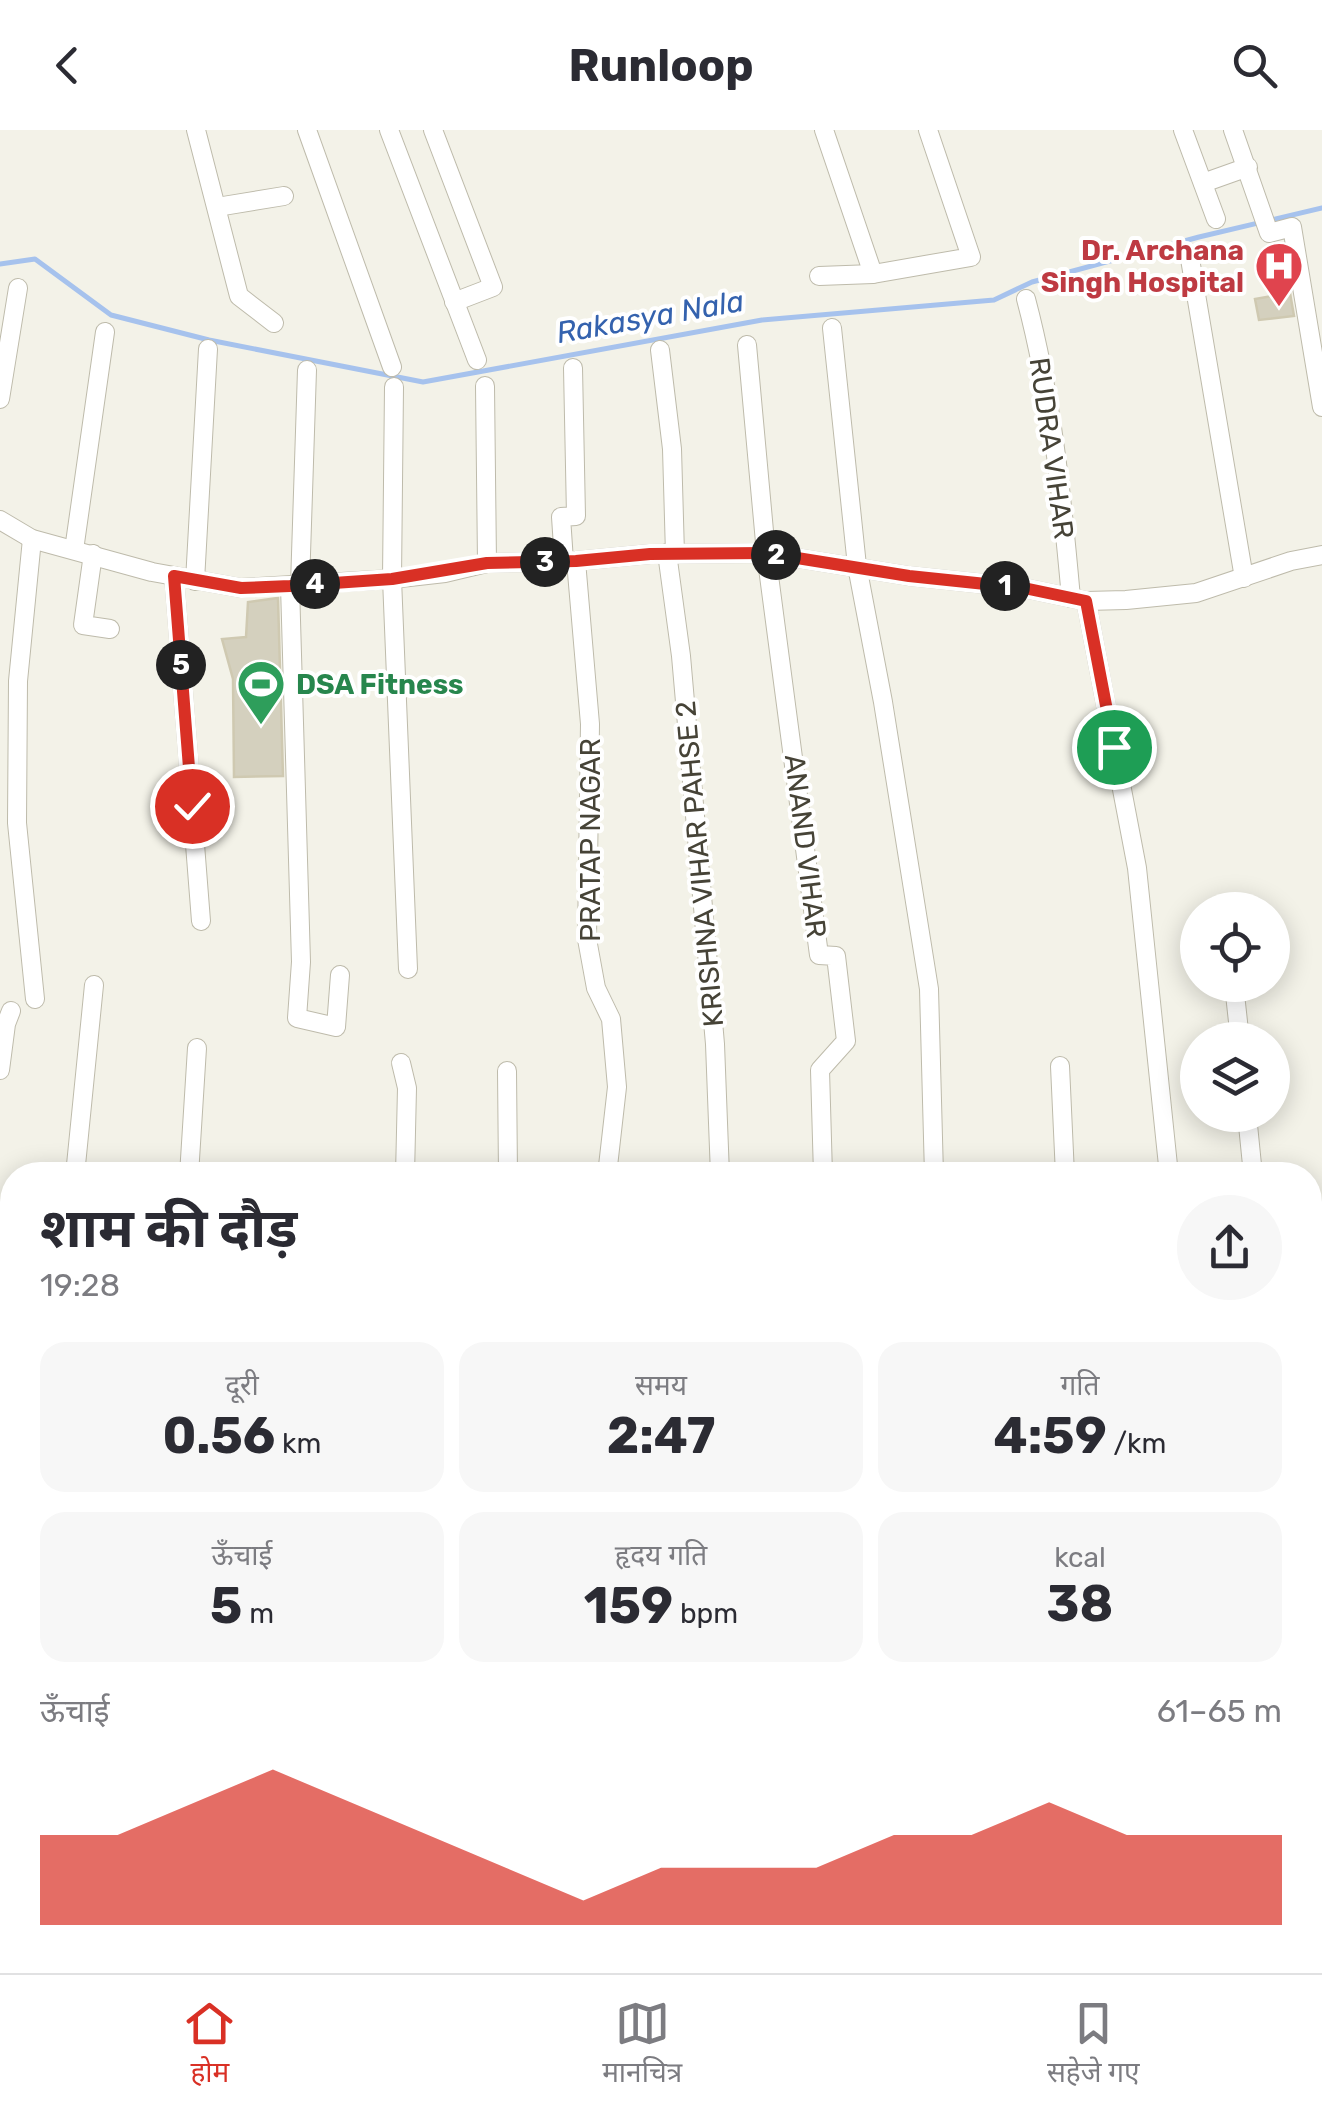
<!DOCTYPE html>
<html lang="hi">
<head>
<meta charset="utf-8">
<style>
	body { margin:0; font-family:Rubik,"Noto Sans Devanagari",sans-serif; background:#f7f7f7; color:#2b2b33; height:100vh; display:flex; flex-direction:column; font-size:38px; white-space:nowrap }
	* { box-sizing:border-box; margin:0 }
	p { font-size:32px; color:#7c7c81 }
	.icon { flex:none; width:55px; height:55px; fill:none; stroke:currentColor; stroke-width:2; stroke-linecap:round; stroke-linejoin:round }
	.map { position:relative; flex:1; overflow:hidden }
	.side { position:absolute; left:0px; top:1032px; width:1322px; height:812px; display:flex; flex-direction:column; background:#fff; border-radius:40px 40px 0 0; box-shadow:0 5px 25px #0003 }
	.side>* { flex:none }
	.tools { position:absolute; left:1180px; top:762px; display:grid; gap:20px }
	.tools a { display:grid; place-items:center; width:110px; height:110px; border-radius:50%; background:#fff; box-shadow:0 5px 25px #0003; font-size:50px }
	.pin { position:absolute; display:grid; place-items:center; width:85px; height:85px; color:#fff; margin:-42px; border:5px solid #fff; border-radius:50%; box-shadow:0 2px 10px #0007 }
	.km { position:absolute; width:50px; height:50px; margin:-25px; border-radius:50%; background:#222; color:#fff; font-size:28px; line-height:50px; text-align:center }
	.round { display:grid; place-items:center; flex:none; width:105px; height:105px; border-radius:52px; background:#f7f7f7 }
	.headline { display:flex; align-items:center; justify-content:space-between; height:170px; padding:0 40px }
	h1 { font-size:55px; font-weight:700; line-height:75px }
	.metrics { display:grid; grid-template-columns:repeat(3,1fr); gap:15px; height:170px; padding:10px 40px }
	.metrics div { display:grid; align-content:center; border-radius:25px; background:#f7f7f7; text-align:center }
	.metrics b { font-size:50px; font-weight:700 }
	.metrics small { font-size:28px; font-weight:400 }
	.metrics p { font-size:28px }
	.chart { height:280px; padding:20px 40px }
	.chart p { display:flex; justify-content:space-between }
	.chart svg { width:100%; height:180px; margin-top:10px; fill:#d93025; opacity:.7 }
	header { display:flex; justify-content:space-between; align-items:center; height:130px; padding:0 40px; background:#fff; font-size:45px; font-weight:700 }
	.menu { display:flex; justify-content:space-around; align-items:center; height:140px; border-top:2px solid #e1e1e2; background:#fff; font-size:28px; color:#7c7c81 }
	.menu a { display:grid; justify-items:center; gap:5px }
	.menu .selected { color:#d93025 }
	.map>svg:first-child { display:block }
</style>
</head>
<body>
<header><svg class="icon" aria-label="back" viewBox="0 0 24 24"><path d="M15 5l-7 7 7 7"/></svg>Runloop<svg class="icon" aria-label="search" viewBox="0 0 24 24"><circle cx="10" cy="10" r="6"/><path d="M15 15l6 6"/></svg></header>
<div class="map">
<svg width="1322" height="1843" viewBox="0 0 1322 1843">
	<rect width="100%" height="100%" fill="#f3f2e8"/>
	<g fill="none" stroke-linecap="round" stroke-linejoin="round">
		<g stroke="#a6c2ed" stroke-width="5">
			<path d="M 0,134 L 35,129 L 111,185 L 209,210 L 423,252 L 762,190 L 994,170 L 1032,152 L 1199,107 L 1322,78"/>
			<path d="M 1310,1557 L 1322,1553"/>
			<path d="M 682,1843 L 700,1832"/>
		</g>
	</g>
	<g fill="#d4d0be" stroke="#cfc9b1" stroke-width="2.5">
		<path d="M 1290,163 L 1294,186 L 1259,190 L 1255,169 Z"/>
		<path d="M 278,468 L 283,646 L 234,647 L 233,549 L 222,509 L 246,507 L 248,472 Z"/>
	</g>
	<g fill="none" stroke-linecap="round" stroke-linejoin="round">
		<g stroke="#bebbab" stroke-width="20">
			<g id="minor">
				<path d="M 196,0 L 239,166 L 274,193"/>
				<path d="M 307,0 L 392,237"/>
				<path d="M 389,0 L 477,230"/>
				<path d="M 433,0 L 493,157 L 454,172"/>
				<path d="M 1183,0 L 1216,89"/>
				<path d="M 1233,0 L 1269,103 L 1292,97 L 1322,277"/>
				<path d="M 1203,53 L 1248,37"/>
				<path d="M 217,77 L 284,66"/>
				<path d="M 1189,123 L 1244,448"/>
				<path d="M 873,144 L 971,127 L 928,0"/>
				<path d="M 819,146 L 873,144 L 824,0"/>
				<path d="M 1026,169 C 1052,267 1062,367 1071,468"/>
				<path d="M 832,198 L 857,436 L 883,572 L 929,859 L 934,1045"/>
				<path d="M 747,215 L 766,423 L 819,825 L 836,826 L 846,911 L 820,940 L 823,1045"/>
				<path d="M 660,220 L 672,319 L 675,424"/>
				<path d="M 485,256 L 487,433"/>
				<path d="M 394,257 L 392,449 L 408,839"/>
				<path d="M 0,269 L 18,158"/>
				<path d="M 0,390 L 32,409 L 152,442 L 241,458 L 392,449 L 445,443 L 487,433 L 576,431 L 650,424 L 766,423 L 909,446 L 1024,458 L 1086,471 L 1126,470 L 1196,463 L 1291,431 L 1322,425"/>
				<path d="M 32,409 L 18,551 L 17,693 L 35,869"/>
				<path d="M 74,420 L 105,202"/>
				<path d="M 667,423 L 681,526 L 715,914 L 720,1045"/>
				<path d="M 93,424 L 83,495 L 110,499"/>
				<path d="M 564,431 L 561,387 L 576,386 L 573,238"/>
				<path d="M 576,431 L 590,594 L 587,809 L 596,858 L 611,889 L 617,957 L 607,1045"/>
				<path d="M 174,446 L 201,791"/>
				<path d="M 195,451 L 208,219"/>
				<path d="M 300,455 L 307,240"/>
				<path d="M 290,456 L 301,832 L 297,888 L 336,897 L 340,845"/>
				<path d="M 1086,471 L 1137,738 L 1169,1045"/>
				<path d="M 1234,855 L 1240,910"/>
				<path d="M 401,933 L 407,958 L 405,1045"/>
				<path d="M 1060,936 L 1065,1045"/>
				<path d="M 0,940 L 6,894 L 11,881"/>
				<path d="M 507,941 L 508,1045"/>
				<path d="M 1247,985 L 1253,1045"/>
				<path d="M 75,1045 L 94,855"/>
				<path d="M 189,1045 L 197,918"/>
				<path d="M 1311,1218 L 1322,1299"/>
				<path d="M 1,1642 L 12,1644"/>
				<path d="M 533,1832 L 534,1843"/>
				<path d="M 660,1832 L 661,1843"/>
				<path d="M 985,1832 L 985,1843"/>
				<path d="M 1072,1832 L 1072,1843"/>
				<path d="M 1171,1832 L 1172,1843"/>
				<path d="M 1263,1832 L 1264,1843"/>
				<path d="M 16,1843 L 20,1832"/>
				<path d="M 125,1843 L 129,1832"/>
				<path d="M 226,1843 L 228,1832"/>
				<path d="M 396,1843 L 396,1832"/>
			</g>
		</g>
		<g stroke="#dfd36a" stroke-width="22">
			<g id="major">
				<path d="M 0,1174 L 12,1175"/>
				<path d="M 1310,1218 L 1322,1218"/>
				<path d="M 0,1842 L 1,1843"/>
			</g>
		</g>
		<use href="#minor" stroke="#fff" stroke-width="18"/>
		<use href="#major" stroke="#faf29a" stroke-width="20"/>
	</g>
	<g fill="none" stroke-linecap="round" stroke-linejoin="round">
		<g stroke="#fff" stroke-width="20">
			<path id="route" d="M 192,676 L 174,446 L 241,458 L 290,456 L 392,449 L 487,433 L 576,431 L 650,424 L 766,423 L 909,446 L 1024,458 L 1086,471 L 1114,617"/>
		</g>
		<use href="#route" stroke="#d93025" stroke-width="12"/>
	</g>
	<defs>
		<g id="hospital-pin" transform="scale(2.5)"><path d="M0 17L-7.5 6A9.5 9.5 0 1 1 7.5 6Z" fill="#e0444e" stroke="#fff"/><path d="M-5-5h3v3.5h4V-5h3V5h-3V1.5h-4V5h-3Z" fill="#fff"/></g>
		<g id="stadium-pin" transform="scale(2.5)"><path d="M0 17L-7.5 6A9.5 9.5 0 1 1 7.5 6Z" fill="#2e9e5b" stroke="#fff"/><path d="M0-5a6.5 5 0 1 0 0 10a6.5 5 0 1 0 0-10ZM-3.5-1.8h7v3.6h-7Z" fill="#fff"/></g>
	</defs>
	<g fill-rule="evenodd">
		<use href="#hospital-pin" x="1279" y="136"/>
		<use href="#stadium-pin" x="261" y="554"/>
	</g>
	<g text-anchor="middle" stroke-width="8" stroke-linejoin="round" paint-order="stroke">
		<g font-size="28" font-weight="bold" fill="#be3a42" stroke="#fff" text-anchor="end">
			<text x="1244" y="130">Dr. Archana<tspan x="1244" dy="32">Singh Hospital</tspan></text>
		</g>
		<g font-size="28" fill="#464337" stroke="#fff">
			<text transform="translate(1052 318) rotate(82)" y="10">RUDRA VIHAR</text>
			<text transform="translate(590 710) rotate(-90)" y="10">PRATAP NAGAR</text>
			<text transform="translate(806 716) rotate(83)" y="10">ANAND VIHAR</text>
			<text transform="translate(699 734) rotate(-95)" y="10">KRISHNA VIHAR PAHSE 2</text>
		</g>
		<g font-size="28" font-weight="bold" fill="#27864d" stroke="#fff" text-anchor="start">
			<text x="296" y="564">DSA Fitness</text>
		</g>
		<g font-size="30" font-style="italic" fill="#3462ae" stroke="#fff">
			<text transform="translate(650 187) rotate(-10)" y="10">Rakasya Nala</text>
		</g>
	</g>
</svg>
<div class="tools">
<a><svg class="icon" aria-label="locate" viewBox="0 0 24 24"><circle cx="12" cy="12" r="6"/><path d="M12 2v4M12 18v4M2 12h4M18 12h4"/></svg></a>
<a><svg class="icon" aria-label="layers" viewBox="0 0 24 24"><path d="M12 4l9 5-9 5-9-5zM3 14l9 5 9-5"/></svg></a>
</div>
<div class="pin" style="left:1114px;top:617px;background:#1e9e55"><svg class="icon" aria-label="arrive" viewBox="0 0 24 24"><path d="M6 21V4h12l-3 4 3 4H6"/></svg></div>
<div class="pin" style="left:192px;top:676px;background:#d93025"><svg class="icon" aria-label="check" viewBox="0 0 24 24"><path d="M5 12l5 5 9-10"/></svg></div>
<b class="km" style="left:1005px;top:456px">1</b>
<b class="km" style="left:776px;top:425px">2</b>
<b class="km" style="left:545px;top:432px">3</b>
<b class="km" style="left:315px;top:454px">4</b>
<b class="km" style="left:181px;top:535px">5</b>
<section class="side">
<div class="headline"><div><h1>शाम की दौड़</h1><p>19:28</p></div><a class="round"><svg class="icon" aria-label="share" viewBox="0 0 24 24"><path d="M12 15V3M7 8l5-5 5 5M5 13v7h14v-7"/></svg></a></div>
<div class="metrics">
<div><p>दूरी</p><b>0.56<small> km</small></b></div>
<div><p>समय</p><b>2:47</b></div>
<div><p>गति</p><b>4:59<small> /km</small></b></div>
</div>
<div class="metrics">
<div><p>ऊँचाई</p><b>5<small> m</small></b></div>
<div><p>हृदय गति</p><b>159<small> bpm</small></b></div>
<div><p>kcal</p><b>38</b></div>
</div>
<div class="chart"><p><span>ऊँचाई</span>61–65 m</p>
<svg viewBox="0 0 160 44" preserveAspectRatio="none"><path d="M0 44V22L10 22L20 14L30 6L40 14L50 22L60 30L70 38L80 30L90 30L100 30L110 22L120 22L130 14L140 22L150 22L160 22V44z"/></svg>
</div>
</section>
</div>
<nav class="menu">
<a class="selected"><svg class="icon" aria-label="home" viewBox="0 0 24 24"><path d="M3 11l9-7 9 7M6 9v11h12V9"/></svg>होम</a>
<a><svg class="icon" aria-label="map" viewBox="0 0 24 24"><path d="M3 6l6-2 6 2 6-2v14l-6 2-6-2-6 2zM9 4v14M15 6v14"/></svg>मानचित्र</a>
<a><svg class="icon" aria-label="saved" viewBox="0 0 24 24"><path d="M7 4h10v16l-5-4-5 4z"/></svg>सहेजे गए</a>
</nav>
</body>
</html>
